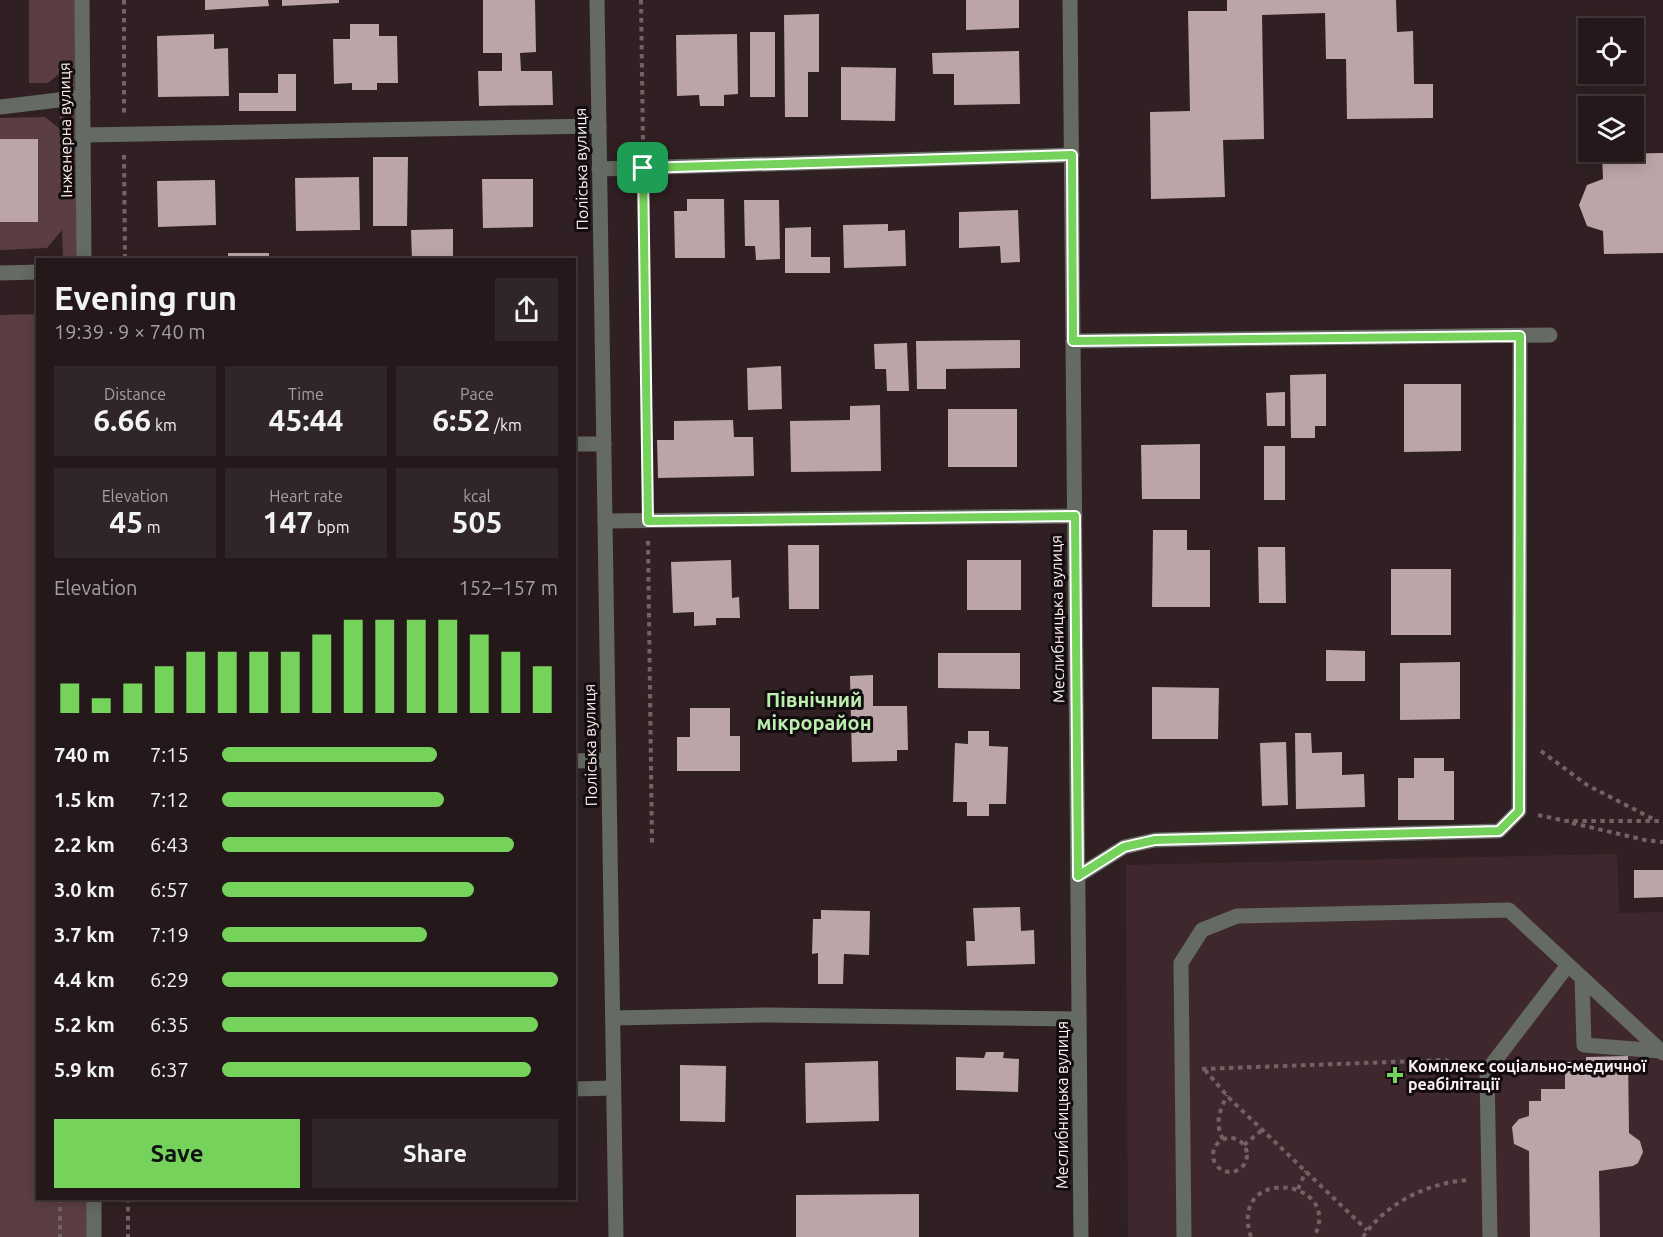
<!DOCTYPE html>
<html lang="en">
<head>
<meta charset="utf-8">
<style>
	body { margin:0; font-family:Ubuntu,sans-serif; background:#302527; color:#f1f3f6; height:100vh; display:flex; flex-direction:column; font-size:22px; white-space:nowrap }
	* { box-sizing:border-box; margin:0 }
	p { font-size:20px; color:#a3a0a2 }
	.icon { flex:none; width:33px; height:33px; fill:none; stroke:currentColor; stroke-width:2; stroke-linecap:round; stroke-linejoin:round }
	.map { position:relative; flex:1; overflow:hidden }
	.drawer { position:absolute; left:36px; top:258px; width:540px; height:942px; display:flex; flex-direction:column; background:#24181a; border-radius:0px; box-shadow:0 3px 15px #0003,0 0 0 2px #413739 }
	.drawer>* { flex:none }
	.controls { position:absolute; left:1578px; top:18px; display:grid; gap:12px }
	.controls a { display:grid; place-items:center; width:66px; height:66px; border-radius:0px; background:#24181a; box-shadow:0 3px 15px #0003,0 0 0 2px #413739; font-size:30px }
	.pin { position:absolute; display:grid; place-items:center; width:51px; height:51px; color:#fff; margin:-26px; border-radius:12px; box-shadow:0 3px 9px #0006 }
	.round { display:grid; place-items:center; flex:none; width:63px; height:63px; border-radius:0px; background:#302527 }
	.summary { display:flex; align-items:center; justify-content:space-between; height:102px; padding:0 18px }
	h1 { font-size:33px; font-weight:700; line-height:45px }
	.figures { display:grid; grid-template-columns:repeat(3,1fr); gap:9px; height:102px; padding:6px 18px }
	.figures div { display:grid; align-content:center; border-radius:0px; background:#302527; text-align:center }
	.figures b { font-size:30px; font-weight:700 }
	.figures small { font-size:16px; font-weight:400 }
	.figures p { font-size:16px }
	.chart { height:168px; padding:12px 18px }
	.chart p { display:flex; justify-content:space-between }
	.chart svg { width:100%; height:108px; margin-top:6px; stroke:#75d25b; stroke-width:6 }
	.primary-button { display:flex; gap:12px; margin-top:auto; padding:12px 18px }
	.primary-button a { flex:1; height:69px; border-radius:0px; background:#75d25b; color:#111; font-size:24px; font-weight:700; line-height:69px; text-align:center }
	.primary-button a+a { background:#302527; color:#f1f3f6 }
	ul { padding:0 18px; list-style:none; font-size:20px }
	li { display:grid; grid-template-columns:96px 72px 1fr; align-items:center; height:45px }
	li i { height:15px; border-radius:8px; background:#75d25b }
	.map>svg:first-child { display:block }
</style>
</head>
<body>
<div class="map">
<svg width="1663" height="1237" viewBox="0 0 1663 1237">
	<rect width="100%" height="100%" fill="#302023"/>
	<path fill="#3f282d" d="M 1617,854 L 1619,913 L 1663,912 L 1663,1237 L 1128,1237 L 1126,865 Z"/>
	<g fill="#5b3e44">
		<path d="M 29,0 L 82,0 L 84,259 L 63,259 L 62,230 L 47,248 L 0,250 L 0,118 L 45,117 L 60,129 L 60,73 L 48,83 L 29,83 Z"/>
		<path d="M 38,314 L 38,1198 L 94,1199 L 94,1237 L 0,1237 L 0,315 Z"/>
	</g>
	<g fill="#bba5a9">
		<path d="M 205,0 L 268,0 L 269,6 L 205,10 Z"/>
		<path d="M 282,0 L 339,0 L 339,3 L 282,6 Z"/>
		<path d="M 483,0 L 535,0 L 536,52 L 520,53 L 521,71 L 552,71 L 553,105 L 479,106 L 478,71 L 502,71 L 502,53 L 483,53 Z"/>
		<path d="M 966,0 L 1019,0 L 1019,28 L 966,30 Z"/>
		<path d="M 1227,0 L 1396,0 L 1397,32 L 1413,31 L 1414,84 L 1433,84 L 1433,118 L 1347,119 L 1346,59 L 1326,59 L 1325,13 L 1262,15 L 1264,139 L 1223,140 L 1225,197 L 1151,199 L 1150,112 L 1190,111 L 1188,11 L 1227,11 Z"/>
		<path d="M 819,14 L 819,72 L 808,72 L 808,117 L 785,117 L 784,15 Z"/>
		<path d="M 350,24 L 379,24 L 379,36 L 397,36 L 398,83 L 377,83 L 377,90 L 352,90 L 352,83 L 334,84 L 333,39 L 350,39 Z"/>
		<rect x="750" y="32" width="25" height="65"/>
		<path d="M 214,34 L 214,49 L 228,48 L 229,96 L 158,97 L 157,36 Z"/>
		<path d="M 737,34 L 738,94 L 724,95 L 724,106 L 700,106 L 699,95 L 677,96 L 676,35 Z"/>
		<path d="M 1019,51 L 1020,104 L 954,105 L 954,74 L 933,74 L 932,53 Z"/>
		<path d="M 841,67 L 896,68 L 895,121 L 841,120 Z"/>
		<path d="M 278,74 L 296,74 L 296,111 L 239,111 L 239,93 L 278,93 Z"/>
		<rect x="0" y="139" width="38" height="83"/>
		<path d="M 1663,153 L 1663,253 L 1604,254 L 1603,231 L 1587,226 L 1579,205 L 1587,185 L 1603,179 L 1602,154 Z"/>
		<path d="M 373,157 L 408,157 L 407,226 L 373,226 Z"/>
		<path d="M 359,177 L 360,230 L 296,231 L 295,178 Z"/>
		<path d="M 482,179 L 533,179 L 533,227 L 483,228 Z"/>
		<path d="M 215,180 L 216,225 L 158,227 L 157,181 Z"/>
		<path d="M 687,199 L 724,199 L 725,258 L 675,258 L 674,211 L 687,211 Z"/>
		<path d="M 744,200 L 779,200 L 780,259 L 756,260 L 755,246 L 745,246 Z"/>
		<path d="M 1018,210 L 1020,262 L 1001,263 L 1000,246 L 959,248 L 959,212 Z"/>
		<path d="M 888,224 L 888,231 L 905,230 L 906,266 L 844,268 L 843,225 Z"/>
		<path d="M 811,227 L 811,257 L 830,257 L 830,273 L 785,273 L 785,228 Z"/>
		<path d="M 453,229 L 453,260 L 412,260 L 411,230 Z"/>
		<rect x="228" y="253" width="41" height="7"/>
		<path d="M 1020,340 L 1020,368 L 946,369 L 946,389 L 917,389 L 916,341 Z"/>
		<path d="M 907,343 L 909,391 L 887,391 L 886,369 L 875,369 L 874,344 Z"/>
		<path d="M 781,366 L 782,409 L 748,410 L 747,368 Z"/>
		<path d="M 1326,374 L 1326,426 L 1315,426 L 1315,438 L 1291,438 L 1290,375 Z"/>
		<path d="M 1404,384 L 1461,384 L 1461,451 L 1404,452 Z"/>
		<path d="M 1285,392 L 1285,426 L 1267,426 L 1266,393 Z"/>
		<path d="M 880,405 L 881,471 L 791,472 L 790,421 L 850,420 L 850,406 Z"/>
		<rect x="948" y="409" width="69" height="58"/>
		<path d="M 733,420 L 734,437 L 753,437 L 754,476 L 658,478 L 657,440 L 674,440 L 674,421 Z"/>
		<path d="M 1200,444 L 1200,499 L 1142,499 L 1141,445 Z"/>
		<rect x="1264" y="446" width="21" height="54"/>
		<path d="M 1153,530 L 1187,530 L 1187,550 L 1210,550 L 1210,607 L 1152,607 Z"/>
		<path d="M 788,545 L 819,545 L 819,609 L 789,609 Z"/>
		<path d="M 1258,547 L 1285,547 L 1286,603 L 1259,603 Z"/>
		<path d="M 731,560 L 732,598 L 739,597 L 740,618 L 716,618 L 716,625 L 694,626 L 694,612 L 673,613 L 671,562 Z"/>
		<rect x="967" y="560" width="54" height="50"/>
		<rect x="1391" y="569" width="60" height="66"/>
		<path d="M 1326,650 L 1365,651 L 1365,681 L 1326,681 Z"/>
		<path d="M 938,653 L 1020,653 L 1020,689 L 938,688 Z"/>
		<path d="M 1460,662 L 1460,719 L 1400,720 L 1400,663 Z"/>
		<path d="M 873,675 L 873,706 L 907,706 L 908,750 L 897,750 L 897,761 L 852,762 L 850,676 Z"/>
		<path d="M 1152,687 L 1219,688 L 1218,739 L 1152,739 Z"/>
		<path d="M 690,708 L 730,708 L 730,736 L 740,736 L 740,771 L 677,771 L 677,737 L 690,737 Z"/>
		<path d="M 968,731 L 989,731 L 989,746 L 1008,747 L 1006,804 L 989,804 L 989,816 L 967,816 L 967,802 L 953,802 L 955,743 L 968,744 Z"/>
		<path d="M 1295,733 L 1311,733 L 1312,753 L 1342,752 L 1342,775 L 1364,774 L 1365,807 L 1296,809 Z"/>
		<path d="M 1286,742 L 1288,805 L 1262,806 L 1260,743 Z"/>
		<path d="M 1414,758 L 1444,758 L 1444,771 L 1454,771 L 1454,820 L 1398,820 L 1398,778 L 1414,778 Z"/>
		<path d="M 1634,870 L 1663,870 L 1663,897 L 1634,898 Z"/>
		<path d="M 1020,907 L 1021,931 L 1034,930 L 1035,964 L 967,966 L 966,941 L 975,941 L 973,908 Z"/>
		<path d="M 821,910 L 870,911 L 869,955 L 844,954 L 843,984 L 818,984 L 818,953 L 812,954 L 813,919 L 821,919 Z"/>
		<path d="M 986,1052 L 1004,1052 L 1003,1058 L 1019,1059 L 1018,1092 L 956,1090 L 956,1057 L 984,1058 Z"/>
		<path d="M 1628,1056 L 1629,1133 L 1640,1141 L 1643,1152 L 1638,1163 L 1633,1166 L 1599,1171 L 1600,1237 L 1530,1237 L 1529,1151 L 1514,1144 L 1512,1127 L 1519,1119 L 1529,1116 L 1529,1101 L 1541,1101 L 1541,1089 L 1565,1089 L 1565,1062 L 1586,1062 L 1586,1057 Z"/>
		<path d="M 878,1061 L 879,1121 L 806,1123 L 805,1063 Z"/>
		<path d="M 680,1065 L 726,1066 L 725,1122 L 680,1121 Z"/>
		<path d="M 919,1194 L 919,1237 L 796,1237 L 796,1195 Z"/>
	</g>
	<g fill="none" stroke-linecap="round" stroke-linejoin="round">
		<g stroke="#716265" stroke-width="4" stroke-dasharray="4.5 4.5" stroke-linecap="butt">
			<path d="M 124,0 L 124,115"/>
			<path d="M 641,0 L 643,146"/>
			<path d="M 124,155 L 125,260"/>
			<path d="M 643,187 L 648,500"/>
			<path d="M 648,541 L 652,843"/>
			<path d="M 1541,751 L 1587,785 L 1655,820"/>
			<path d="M 1538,815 L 1566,821 L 1663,821"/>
			<path d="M 1572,823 L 1645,840 L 1663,842"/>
			<path d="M 1202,1069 L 1444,1060 L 1466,1066"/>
			<path d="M 1205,1070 L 1230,1099 L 1367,1230"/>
			<circle cx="1230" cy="1155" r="17"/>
			<path d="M 1223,1139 C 1214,1123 1220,1111 1227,1095"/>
			<path d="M 1244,1145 L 1262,1130"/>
			<path d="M 1298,1189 L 1306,1171"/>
			<path d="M 60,1198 L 60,1237"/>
			<path d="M 128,1198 L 128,1237"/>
			<path d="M 1251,1237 C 1227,1164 1345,1178 1314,1237"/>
			<path d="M 1363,1237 C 1386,1203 1427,1183 1468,1180"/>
		</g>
		<g stroke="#656a63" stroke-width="15">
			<path d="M 82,0 L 84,260"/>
			<path d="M 597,0 L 616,1237"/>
			<path d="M 1070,0 L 1081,1237"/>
			<path d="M 0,107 L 83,97"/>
			<path d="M 83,135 L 599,126"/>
			<path d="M 599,169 L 1072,155"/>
			<path d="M 0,273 L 38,272"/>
			<path d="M 1073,341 L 1550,335"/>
			<path d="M 574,444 L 604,444"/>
			<path d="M 605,521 L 1075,516"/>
			<path d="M 574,761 L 608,760"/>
			<path d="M 1078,876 L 1124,847 L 1155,840 L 1499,831 L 1519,811 L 1520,336"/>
			<path d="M 1582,978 L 1584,1045 L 1660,1051"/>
			<path d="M 613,1018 L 768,1015 L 1079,1019"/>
			<path d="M 574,1089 L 613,1088"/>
			<path d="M 94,1198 L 94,1237"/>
			<path d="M 1184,1237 L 1181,963 L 1202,930 L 1237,916 L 1509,910 L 1663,1053"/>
			<path d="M 1490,1237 L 1487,1071 L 1568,965"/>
		</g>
	</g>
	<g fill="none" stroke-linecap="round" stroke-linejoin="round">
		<g stroke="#fff" stroke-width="12">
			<path id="route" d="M 1072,155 L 1073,341 L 1520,336 L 1519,811 L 1499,831 L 1155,840 L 1124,847 L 1078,876 L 1075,516 L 648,521 L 643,168 Z"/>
		</g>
		<use href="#route" stroke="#75d25b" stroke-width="8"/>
	</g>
	<path fill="#75d25b" stroke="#130c0e" stroke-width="2" d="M1392 1066h6v6h6v6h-6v6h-6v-6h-6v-6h6z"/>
	<g text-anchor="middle" stroke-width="6" stroke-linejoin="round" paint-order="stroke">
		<g font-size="16" fill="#fbeff1" stroke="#130c0e">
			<text transform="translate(65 130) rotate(-91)" y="6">Інженерна вулиця</text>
			<text transform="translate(581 169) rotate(-91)" y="6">Поліська вулиця</text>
			<text transform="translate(1057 619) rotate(-91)" y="6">Меслибницька вулиця</text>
			<text transform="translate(590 745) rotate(-91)" y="6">Поліська вулиця</text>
			<text transform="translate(1062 1105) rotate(-90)" y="6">Меслибницька вулиця</text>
		</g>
		<g font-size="16" font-weight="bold" fill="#fbeff1" stroke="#130c0e" text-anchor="start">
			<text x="1408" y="1072">Комплекс соціально-медичної<tspan x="1408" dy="18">реабілітації</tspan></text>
		</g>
		<g font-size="20" font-weight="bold" fill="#bcefaf" stroke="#130c0e">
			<text x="814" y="707">Північний<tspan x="814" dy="23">мікрорайон</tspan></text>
		</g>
	</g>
</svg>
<div class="controls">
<a><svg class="icon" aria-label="locate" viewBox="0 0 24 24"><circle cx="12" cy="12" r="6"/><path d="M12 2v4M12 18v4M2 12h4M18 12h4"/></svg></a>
<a><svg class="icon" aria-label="layers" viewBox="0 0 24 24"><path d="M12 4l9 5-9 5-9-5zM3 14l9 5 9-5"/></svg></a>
</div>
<div class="pin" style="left:643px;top:168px;background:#1e9e55"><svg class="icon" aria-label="arrive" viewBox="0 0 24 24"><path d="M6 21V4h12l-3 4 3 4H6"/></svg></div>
<section class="drawer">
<div class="summary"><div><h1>Evening run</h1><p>19:39 · 9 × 740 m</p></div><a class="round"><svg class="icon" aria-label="share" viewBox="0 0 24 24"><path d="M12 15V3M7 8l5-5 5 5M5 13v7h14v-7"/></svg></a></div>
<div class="figures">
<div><p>Distance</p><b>6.66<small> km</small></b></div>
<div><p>Time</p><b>45:44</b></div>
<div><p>Pace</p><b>6:52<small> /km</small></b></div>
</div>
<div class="figures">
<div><p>Elevation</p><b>45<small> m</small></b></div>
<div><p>Heart rate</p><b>147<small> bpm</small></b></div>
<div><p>kcal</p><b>505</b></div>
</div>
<div class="chart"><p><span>Elevation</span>152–157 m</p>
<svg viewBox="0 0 160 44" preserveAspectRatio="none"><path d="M5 44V32M15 44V38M25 44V32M35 44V25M45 44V19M55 44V19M65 44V19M75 44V19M85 44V12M95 44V6M105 44V6M115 44V6M125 44V6M135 44V12M145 44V19M155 44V25"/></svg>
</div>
<ul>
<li><b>740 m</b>7:15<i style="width:64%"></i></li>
<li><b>1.5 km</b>7:12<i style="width:66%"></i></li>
<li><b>2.2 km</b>6:43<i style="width:87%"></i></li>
<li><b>3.0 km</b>6:57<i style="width:75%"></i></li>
<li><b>3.7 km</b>7:19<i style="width:61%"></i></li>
<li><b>4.4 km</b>6:29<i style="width:100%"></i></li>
<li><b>5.2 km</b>6:35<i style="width:94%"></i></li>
<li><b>5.9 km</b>6:37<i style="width:92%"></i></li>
</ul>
<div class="primary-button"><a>Save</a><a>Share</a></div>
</section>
</div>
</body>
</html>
